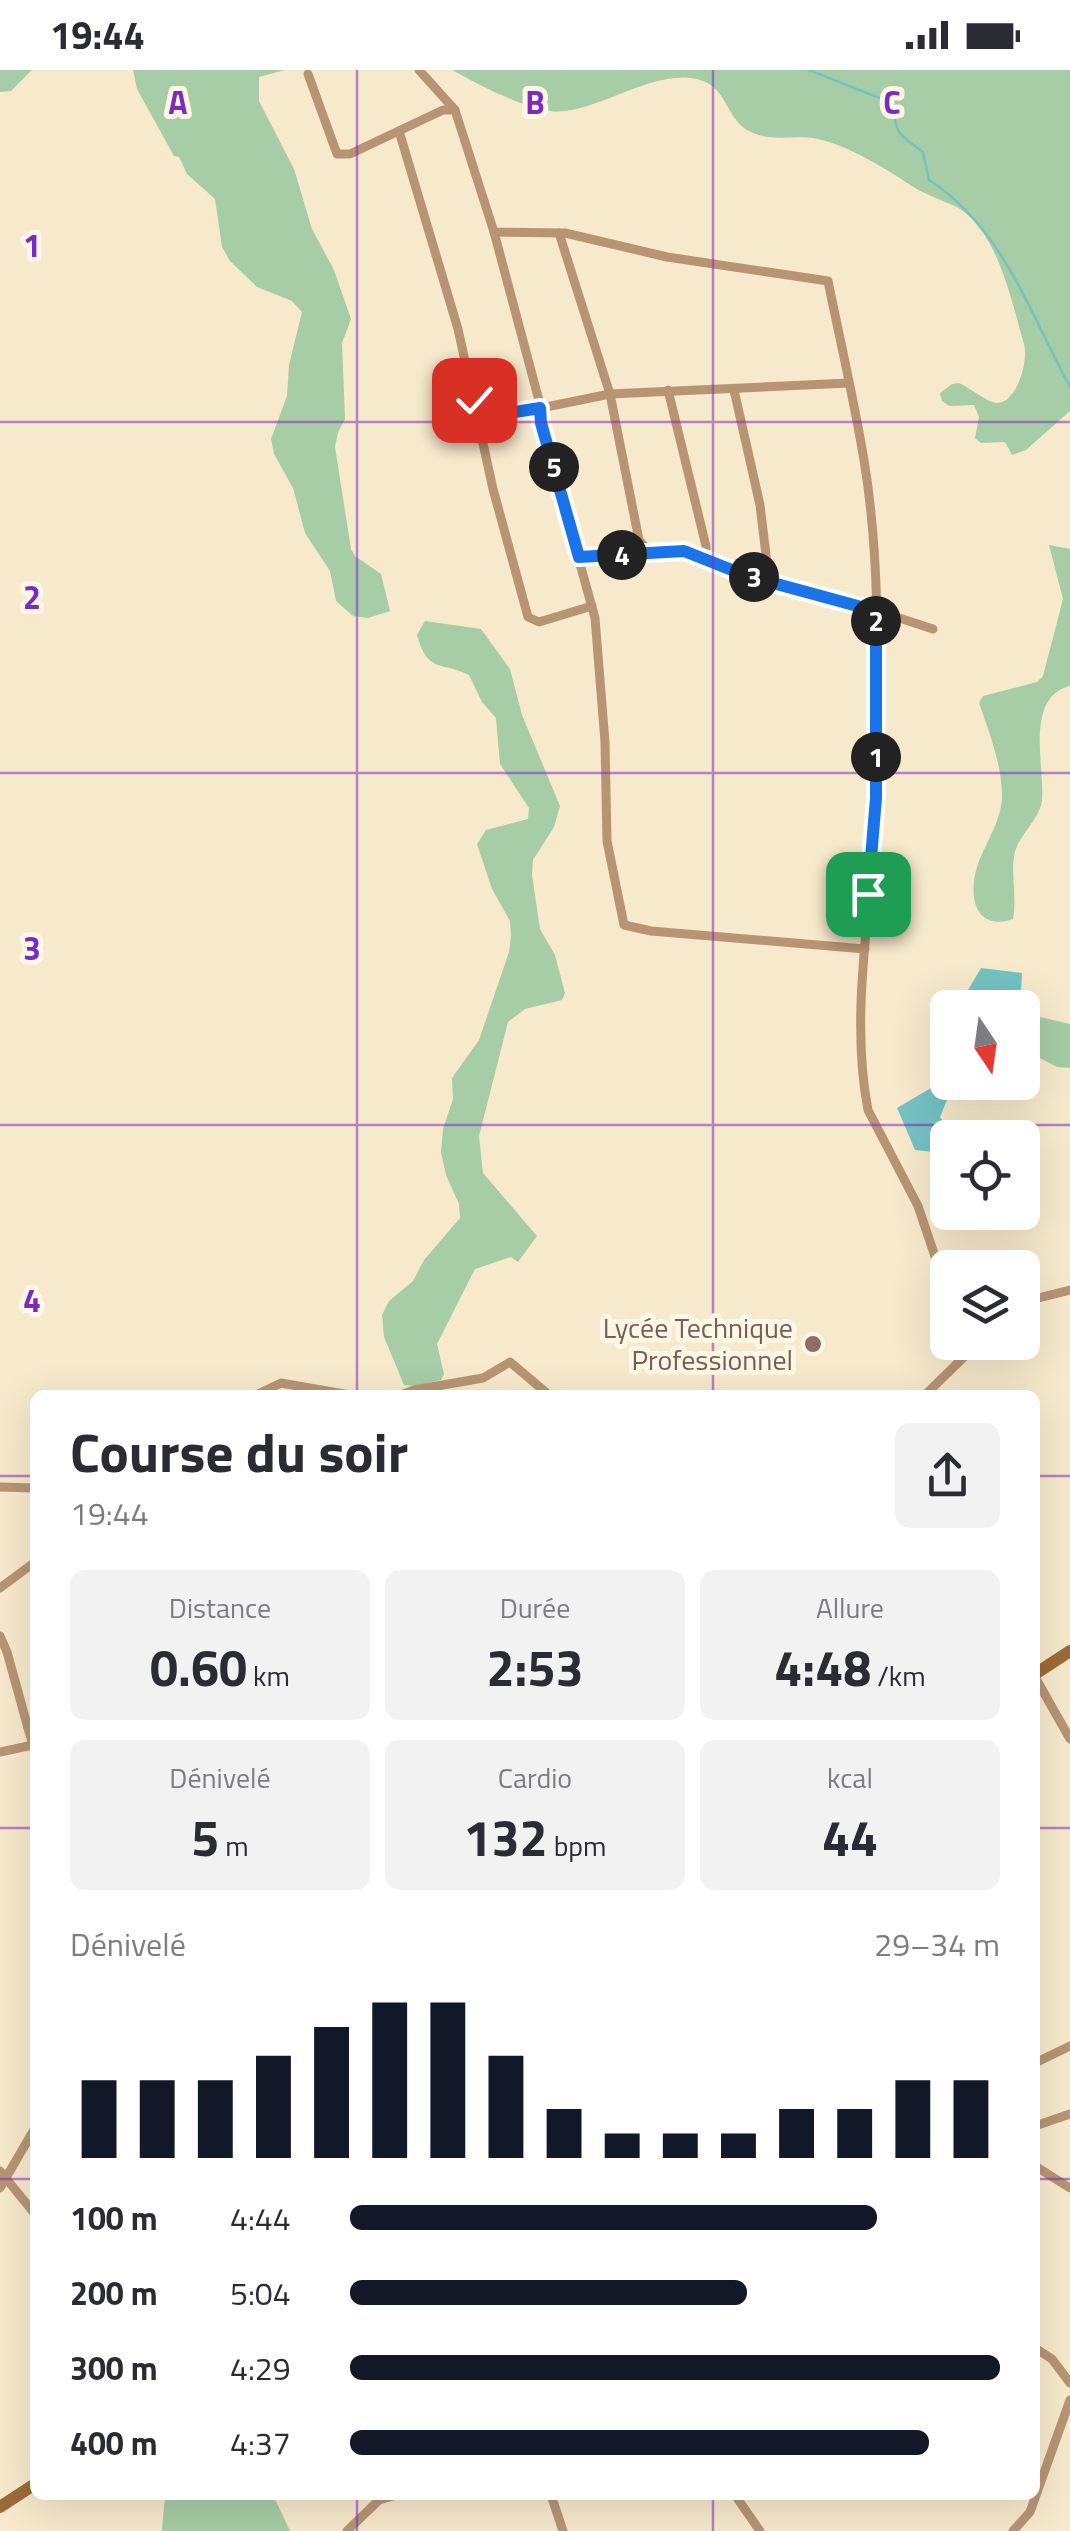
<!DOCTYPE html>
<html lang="fr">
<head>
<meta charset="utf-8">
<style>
	body { margin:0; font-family:"Titillium Web",sans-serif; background:#f2f2f3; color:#2b2b33; height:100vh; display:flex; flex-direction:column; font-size:38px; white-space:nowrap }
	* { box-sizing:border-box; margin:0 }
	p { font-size:32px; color:#7c7c81 }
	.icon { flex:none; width:55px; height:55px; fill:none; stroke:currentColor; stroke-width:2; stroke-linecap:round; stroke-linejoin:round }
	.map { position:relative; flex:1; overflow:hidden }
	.sheet { position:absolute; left:30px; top:1320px; width:1010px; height:1110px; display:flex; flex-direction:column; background:#fff; border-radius:15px; box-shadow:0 10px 40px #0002 }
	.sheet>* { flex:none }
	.needle { width:65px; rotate:167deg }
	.tools { position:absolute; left:930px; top:920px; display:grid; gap:20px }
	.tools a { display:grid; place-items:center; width:110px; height:110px; border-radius:15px; background:#fff; box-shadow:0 10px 40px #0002; font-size:50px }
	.pin { position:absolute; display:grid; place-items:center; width:85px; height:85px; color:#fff; margin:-42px; border-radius:20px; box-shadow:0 5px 15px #0006 }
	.km { position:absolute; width:50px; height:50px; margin:-25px; border-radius:50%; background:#222; color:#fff; font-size:28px; line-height:50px; text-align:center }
	.round { display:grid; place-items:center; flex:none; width:105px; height:105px; border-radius:15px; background:#f2f2f3 }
	.headline { display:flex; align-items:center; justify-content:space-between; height:170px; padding:0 40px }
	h1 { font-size:55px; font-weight:700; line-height:75px }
	.stats { display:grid; grid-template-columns:repeat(3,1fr); gap:15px; height:170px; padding:10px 40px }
	.stats div { display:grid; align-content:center; border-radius:15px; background:#f2f2f3; text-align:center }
	.stats b { font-size:50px; font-weight:700 }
	.stats small { font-size:28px; font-weight:400 }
	.stats p { font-size:28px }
	.chart { height:280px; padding:20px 40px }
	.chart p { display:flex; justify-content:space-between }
	.chart svg { width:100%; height:180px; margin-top:10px; stroke:#111827; stroke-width:6 }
	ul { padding:0 40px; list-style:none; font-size:32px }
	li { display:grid; grid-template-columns:160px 120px 1fr; align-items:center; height:75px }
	li i { height:25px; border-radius:12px; background:#111827 }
	.status { display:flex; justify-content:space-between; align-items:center; height:70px; padding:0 50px; background:#fff; direction:ltr }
	.status svg { height:28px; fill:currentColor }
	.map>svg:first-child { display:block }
</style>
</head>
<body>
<div class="status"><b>19:44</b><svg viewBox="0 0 49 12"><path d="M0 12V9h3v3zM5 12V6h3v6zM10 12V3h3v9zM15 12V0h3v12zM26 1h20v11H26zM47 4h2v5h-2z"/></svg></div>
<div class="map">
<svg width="1070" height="2461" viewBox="0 0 1070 2461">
	<rect width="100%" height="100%" fill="#f7e9cb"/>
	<g fill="#a6cda5">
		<path d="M 0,0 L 32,0 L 11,21 L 0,22 Z"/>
		<path d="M 133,0 L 285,0 L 259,7 L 259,31 L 294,99 L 312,159 L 334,200 L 351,249 L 342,273 L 345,349 L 338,362 L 335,377 L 351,479 L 355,486 L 381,504 L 390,541 L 368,548 L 353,546 L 336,531 L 330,501 L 305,463 L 293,418 L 274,384 L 271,369 L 287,326 L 289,295 L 302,242 L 292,231 L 257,217 L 230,191 L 222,177 L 215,129 L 187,104 L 179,87 L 174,86 L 137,19 Z"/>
		<path d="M 452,0 L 1070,0 L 1070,341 L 1026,380 L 1012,385 L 1005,372 L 981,373 L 975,368 L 979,347 L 974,335 L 949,336 L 942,331 L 940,323 L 952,314 L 959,313 C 970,318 982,328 992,332 C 1016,340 1029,290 1024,274 C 1012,233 998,163 960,139 C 944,130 927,126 912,116 C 886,99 848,75 817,69 C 795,64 770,73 749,61 C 723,47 729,12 690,8 C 645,3 589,47 550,41 C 516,35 482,16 452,0 Z"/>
		<path d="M 1049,475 L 1070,479 L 1070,616 C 1024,627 1045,698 1042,730 C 1040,750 1017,766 1014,786 C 1011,807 1017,827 1013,849 C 975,862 968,826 977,797 C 985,772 1003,750 1002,723 C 1001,692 989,662 979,633 L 983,626 L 1037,612 L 1043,606 L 1063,529 Z"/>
		<path d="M 425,551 L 481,559 L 510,599 L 522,645 L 560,736 L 554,757 L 533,790 L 532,805 L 540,859 L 555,885 L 565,923 L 562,930 L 525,939 L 508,952 L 479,1066 L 483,1103 L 537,1166 L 518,1192 L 511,1187 L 475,1199 L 437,1274 L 444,1304 L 441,1310 L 418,1316 L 404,1315 L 384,1267 L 382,1245 L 389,1231 L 413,1211 L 424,1190 L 460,1148 L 459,1134 L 446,1105 L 441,1082 L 443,1059 L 453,1029 L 452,1008 L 479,970 L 509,882 L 511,866 L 510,851 L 492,819 L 477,774 L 486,760 L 528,749 L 529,738 L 500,694 L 496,648 L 482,632 L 469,605 C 441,591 428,604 417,565 Z"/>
		<path d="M 1023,943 L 1070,954 L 1070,998 L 1057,997 L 1023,979 Z"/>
		<path d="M 165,2425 L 273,2425 L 290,2461 L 162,2461 Z"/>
	</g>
	<g fill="#75c2c2">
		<path d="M 981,898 L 1022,903 L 1020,937 L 958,937 Z"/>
		<path d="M 947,948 L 947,1011 L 936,1006 C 930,982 935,969 947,948 Z"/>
		<path d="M 931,1018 L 949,1025 L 940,1047 L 954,1066 L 948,1068 L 934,1082 L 915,1080 L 897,1038 Z"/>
	</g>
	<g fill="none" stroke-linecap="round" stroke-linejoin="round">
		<path stroke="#75c2c2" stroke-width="2.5" d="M 809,0 L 892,33 C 897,65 896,62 923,82 L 929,110 C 1002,157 1030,243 1070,317"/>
		<g stroke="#b79574" stroke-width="9">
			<path d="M 419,0 L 455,40"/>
			<path d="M 308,4 L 337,84 L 350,84 L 443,40 L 455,40 L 494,162 L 565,163 L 667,187 L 828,211 C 840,270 854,330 864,390 C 882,498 877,613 876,723 C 875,827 848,936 868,1040 L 918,1136 L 948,1225"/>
			<path d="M 399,61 L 458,259 L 493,419 L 528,547 L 539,552 L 592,536"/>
			<path d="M 494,162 L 541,338 L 610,324 L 849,313"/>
			<path d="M 559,163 L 610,324 L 639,470 L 650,482"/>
			<path d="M 668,320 L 706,476 L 705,489"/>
			<path d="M 734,320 L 760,435 L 769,510"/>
			<path d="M 478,348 L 541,338 L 541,353 L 595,548 L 605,672 L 607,771 L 624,855 L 651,861 L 865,879"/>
			<path d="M 579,487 L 591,489 L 684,481 L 747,506 L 835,527 L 933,559"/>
			<path d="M 1022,1232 L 1070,1220"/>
			<path d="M 256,1325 L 281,1313 L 350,1325"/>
			<path d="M 401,1325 L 414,1320 L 483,1308 L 510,1292 L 549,1325"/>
			<path d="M 925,1325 L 966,1285 L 963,1272"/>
			<path d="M 0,1417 L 35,1418"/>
			<path d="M 0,1518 L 35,1492"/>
			<path d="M 0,1566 L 7,1582 L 28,1658"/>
			<path d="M 1035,1607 L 1070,1669"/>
			<path d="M 35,1648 L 28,1658 L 35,1682"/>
			<path d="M 0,1682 L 33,1675"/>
			<path d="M 1035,1993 L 1070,1976"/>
			<path d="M 1035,2056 L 1070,2044"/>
			<path d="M 1035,2096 L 1070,2118"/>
			<path d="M 0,2101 L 35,2144"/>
			<path d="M 0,2118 L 35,2058"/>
			<path d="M 1035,2278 L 1052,2289 L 1070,2313"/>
			<path d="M 551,2425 L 563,2461"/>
			<path d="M 735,2425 L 760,2461"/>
			<path d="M 347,2461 L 379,2430 L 397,2425"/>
			<path d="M 1013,2461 L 1030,2442 L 1070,2330"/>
		</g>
		<g stroke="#9c6b37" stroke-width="12">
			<path d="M 1035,1604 L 1070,1581"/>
			<path d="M 0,2437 L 35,2414"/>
		</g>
	</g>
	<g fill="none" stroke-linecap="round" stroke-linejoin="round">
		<g stroke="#fff" stroke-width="20">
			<path id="route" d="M 474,330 L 478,348 L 540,338 L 541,353 L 579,487 L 684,481 L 747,506 L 876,541 L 876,728 L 868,824"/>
		</g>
		<use href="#route" stroke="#1a73e8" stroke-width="12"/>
	</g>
	<path fill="none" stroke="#7b2cbf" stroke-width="2.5" stroke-opacity="0.55" d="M 357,0 L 357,1325M 713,0 L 713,1325M 0,352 L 1070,352M 0,703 L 1070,703M 0,1055 L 1070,1055M 0,1406 L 35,1406M 1035,1406 L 1070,1406M 0,1758 L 35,1758M 1035,1758 L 1070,1758M 0,2109 L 35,2109M 1035,2109 L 1070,2109M 357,2425 L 357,2461M 713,2425 L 713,2461"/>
	<circle fill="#8d6e63" stroke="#fff7e5" stroke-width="4" cx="813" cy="1274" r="10"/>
	<g text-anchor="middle" stroke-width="10" stroke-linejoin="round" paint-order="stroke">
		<g font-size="28" fill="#785e54" stroke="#fff7e5" text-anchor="end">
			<text x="793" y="1268">Lycée Technique<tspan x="793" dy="32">Professionnel</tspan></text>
		</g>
	</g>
	<g font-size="32" text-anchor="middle" font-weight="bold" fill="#7b2cbf" stroke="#fff7e5" stroke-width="10" stroke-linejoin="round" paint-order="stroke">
		<text x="178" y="44">A</text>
		<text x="535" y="44">B</text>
		<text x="892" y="44">C</text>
		<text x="32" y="187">1</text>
		<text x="32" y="539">2</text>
		<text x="32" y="890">3</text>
		<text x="32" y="1242">4</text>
	</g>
</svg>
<div class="tools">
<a><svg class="needle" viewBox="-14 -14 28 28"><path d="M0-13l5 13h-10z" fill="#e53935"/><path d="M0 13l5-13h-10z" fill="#7c7c81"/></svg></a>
<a><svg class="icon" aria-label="locate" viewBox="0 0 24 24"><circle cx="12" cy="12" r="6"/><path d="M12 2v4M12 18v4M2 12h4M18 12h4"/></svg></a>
<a><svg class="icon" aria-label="layers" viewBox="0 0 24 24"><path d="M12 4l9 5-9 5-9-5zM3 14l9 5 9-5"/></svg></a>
</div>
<div class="pin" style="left:868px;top:824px;background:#1e9e55"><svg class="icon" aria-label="arrive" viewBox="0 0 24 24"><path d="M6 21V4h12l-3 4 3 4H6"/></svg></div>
<div class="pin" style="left:474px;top:330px;background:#d93025"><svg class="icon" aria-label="check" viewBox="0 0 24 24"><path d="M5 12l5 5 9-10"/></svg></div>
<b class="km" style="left:876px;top:687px">1</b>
<b class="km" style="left:876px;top:551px">2</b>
<b class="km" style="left:754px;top:507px">3</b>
<b class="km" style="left:622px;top:485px">4</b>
<b class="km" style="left:554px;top:397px">5</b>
<section class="sheet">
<div class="headline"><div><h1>Course du soir</h1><p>19:44</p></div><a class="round"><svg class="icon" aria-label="share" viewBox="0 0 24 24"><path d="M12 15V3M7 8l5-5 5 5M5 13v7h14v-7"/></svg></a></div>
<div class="stats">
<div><p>Distance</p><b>0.60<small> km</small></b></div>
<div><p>Durée</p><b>2:53</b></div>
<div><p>Allure</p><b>4:48<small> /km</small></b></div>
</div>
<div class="stats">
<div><p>Dénivelé</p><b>5<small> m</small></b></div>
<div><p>Cardio</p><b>132<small> bpm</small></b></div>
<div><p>kcal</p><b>44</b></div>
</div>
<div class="chart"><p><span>Dénivelé</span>29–34 m</p>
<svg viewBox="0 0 160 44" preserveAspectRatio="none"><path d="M5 44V25M15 44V25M25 44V25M35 44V19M45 44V12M55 44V6M65 44V6M75 44V19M85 44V32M95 44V38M105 44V38M115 44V38M125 44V32M135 44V32M145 44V25M155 44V25"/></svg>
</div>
<ul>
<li><b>100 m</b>4:44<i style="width:81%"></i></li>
<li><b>200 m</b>5:04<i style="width:61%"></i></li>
<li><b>300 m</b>4:29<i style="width:100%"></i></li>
<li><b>400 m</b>4:37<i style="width:89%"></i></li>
</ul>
</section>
</div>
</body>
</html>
